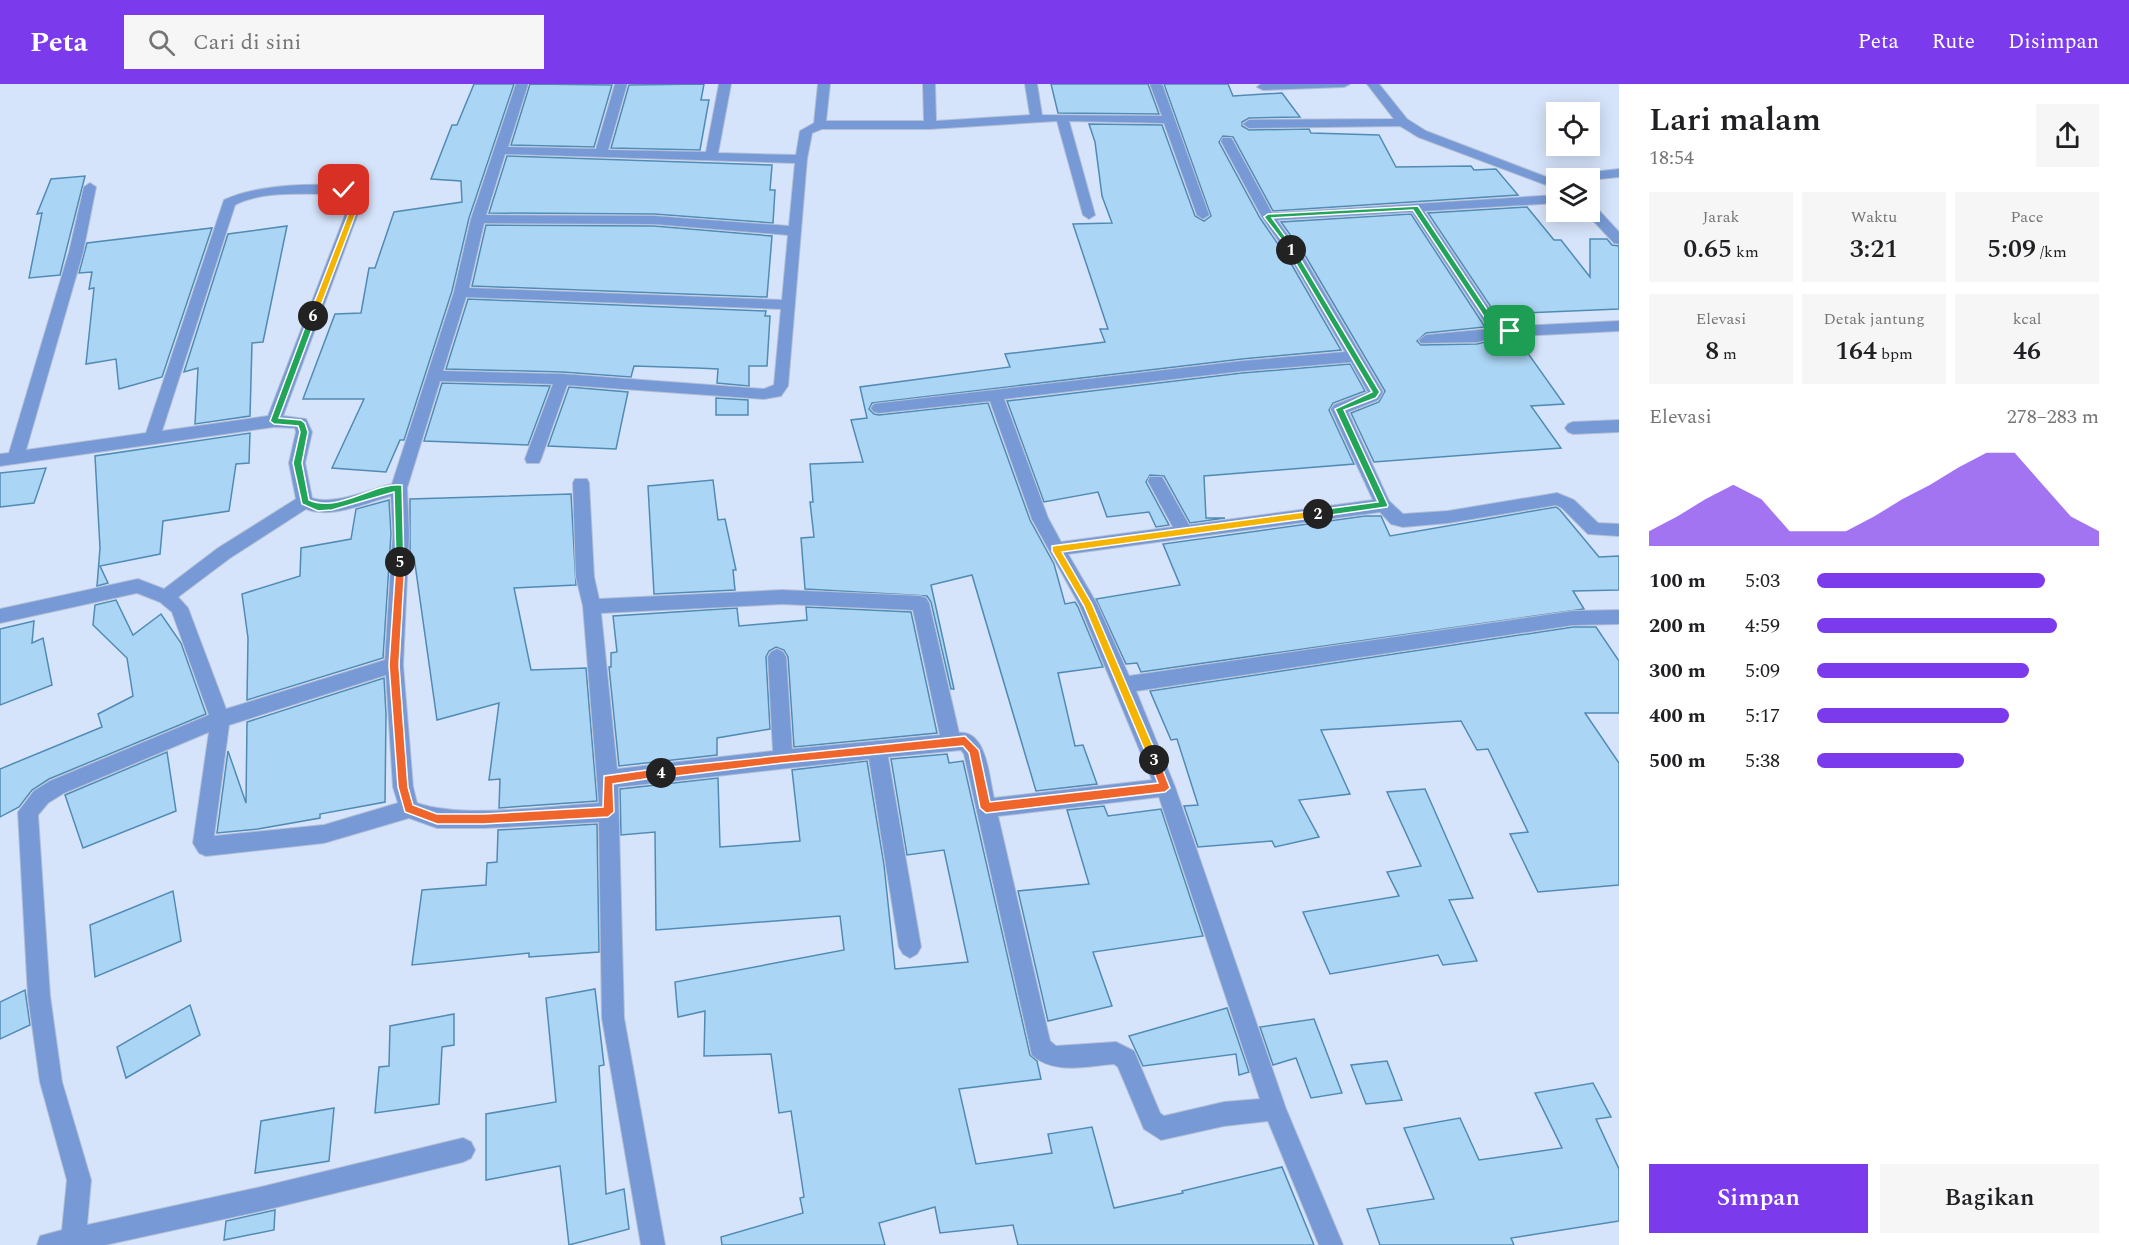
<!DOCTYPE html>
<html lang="id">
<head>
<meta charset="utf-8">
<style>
	body { margin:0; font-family:Spectral,serif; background:#f6f6f6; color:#202124; height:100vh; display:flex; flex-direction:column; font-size:22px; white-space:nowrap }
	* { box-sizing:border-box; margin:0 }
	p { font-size:20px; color:#757577 }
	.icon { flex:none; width:33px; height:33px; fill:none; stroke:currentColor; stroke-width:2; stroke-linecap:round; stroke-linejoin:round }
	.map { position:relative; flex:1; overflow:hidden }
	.sheet { display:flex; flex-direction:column; background:#fff; width:510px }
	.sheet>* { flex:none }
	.fabs { position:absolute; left:1546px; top:18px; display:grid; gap:12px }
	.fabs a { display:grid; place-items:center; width:54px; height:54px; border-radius:0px; background:#fff; box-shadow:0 3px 15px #0003; font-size:30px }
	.pin { position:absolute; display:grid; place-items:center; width:51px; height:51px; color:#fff; margin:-26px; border-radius:12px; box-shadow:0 3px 9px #0006 }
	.km { position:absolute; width:30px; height:30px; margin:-15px; border-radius:50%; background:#222; color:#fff; font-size:16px; line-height:30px; text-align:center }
	.round { display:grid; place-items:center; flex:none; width:63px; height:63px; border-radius:0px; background:#f6f6f6 }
	.overview { display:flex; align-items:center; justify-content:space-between; height:102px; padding:0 30px }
	h1 { font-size:33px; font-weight:600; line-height:45px }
	.figures { display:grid; grid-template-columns:repeat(3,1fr); gap:9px; height:102px; padding:6px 30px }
	.figures div { display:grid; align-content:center; border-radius:0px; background:#f6f6f6; text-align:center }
	.figures b { font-size:26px; font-weight:600 }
	.figures small { font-size:16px; font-weight:400 }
	.figures p { font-size:16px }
	.chart { height:168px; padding:12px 30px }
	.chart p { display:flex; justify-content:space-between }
	.chart svg { width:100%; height:108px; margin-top:6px; fill:#7c3aed; opacity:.7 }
	.cta { display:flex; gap:12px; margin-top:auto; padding:12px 30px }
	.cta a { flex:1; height:69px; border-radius:0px; background:#7c3aed; color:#fff; font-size:24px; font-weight:600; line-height:69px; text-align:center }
	.cta a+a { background:#f6f6f6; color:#202124 }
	ul { padding:0 30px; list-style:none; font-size:20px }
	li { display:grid; grid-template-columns:96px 72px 1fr; align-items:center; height:45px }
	li i { height:15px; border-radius:8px; background:#7c3aed }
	header { display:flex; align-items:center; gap:36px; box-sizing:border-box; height:84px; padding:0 30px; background:#7c3aed; color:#fff }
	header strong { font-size:28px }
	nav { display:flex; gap:33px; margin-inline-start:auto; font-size:21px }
	.search { width:420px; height:54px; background:#f6f6f6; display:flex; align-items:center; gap:15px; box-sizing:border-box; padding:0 21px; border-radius:0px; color:#757577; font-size:22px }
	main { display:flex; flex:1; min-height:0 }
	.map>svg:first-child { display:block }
</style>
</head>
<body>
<header>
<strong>Peta</strong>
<div class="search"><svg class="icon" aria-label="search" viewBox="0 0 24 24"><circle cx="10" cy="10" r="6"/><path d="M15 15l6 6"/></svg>Cari di sini</div>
<nav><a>Peta</a><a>Rute</a><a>Disimpan</a></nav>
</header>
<main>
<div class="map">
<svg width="1619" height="1161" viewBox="0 0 1619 1161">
	<rect width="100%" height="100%" fill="#d6e4fb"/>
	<g fill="#abd5f4" stroke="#518bb4" stroke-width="1.5">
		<path d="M 474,0 L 514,0 L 469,134 L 452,207 L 404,356 L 400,356 L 386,388 L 332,384 L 364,315 L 303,315 L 335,230 L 361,229 L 369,184 L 375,184 L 394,128 L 462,118 L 461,97 L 431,95 L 452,41 L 457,41 Z"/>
		<path d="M 530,0 L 612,1 L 594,63 L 511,61 Z"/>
		<path d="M 704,0 L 701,16 L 709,16 L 700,66 L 611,64 L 629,1 Z"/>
		<path d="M 1051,0 L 1148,0 L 1159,30 L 1058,29 Z"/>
		<path d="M 1164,0 L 1228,0 L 1233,12 L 1282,9 L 1300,33 L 1249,34 L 1242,38 L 1242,42 L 1249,46 L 1309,45 L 1311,49 L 1379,51 L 1396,83 L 1471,82 L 1474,86 L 1496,85 L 1518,111 L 1273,127 L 1233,53 L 1223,52 L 1219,58 L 1260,134 L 1289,176 L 1341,266 L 1242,275 L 872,319 L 869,325 L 874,330 L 879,331 L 988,319 L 1030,436 L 1054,480 L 1065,520 L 1075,518 L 1078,523 L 1103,583 L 1058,589 L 1075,662 L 1083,661 L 1097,700 L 1036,707 L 972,491 L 931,501 L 954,605 L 951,605 L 931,518 L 927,512 L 805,505 L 801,454 L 814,453 L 810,418 L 813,418 L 810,380 L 863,378 L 851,336 L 867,334 L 860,303 L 1010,283 L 1005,270 L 1105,258 L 1100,245 L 1108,245 L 1073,140 L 1112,139 L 1102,112 L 1095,58 L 1089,40 L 1162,41 L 1195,132 L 1204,137 L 1211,132 Z"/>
		<path d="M 507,72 L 772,81 L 770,106 L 775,106 L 773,139 L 654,130 L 489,129 Z"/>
		<path d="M 85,92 L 60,191 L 29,194 L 42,129 L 37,130 L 51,95 Z"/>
		<path d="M 1527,123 L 1554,156 L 1561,156 L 1590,193 L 1590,155 L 1607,155 L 1612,161 L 1619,162 L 1619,225 L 1500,230 L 1507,240 L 1503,241 L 1428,129 Z"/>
		<path d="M 1411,130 L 1485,243 L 1426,249 L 1417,257 L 1421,261 L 1477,260 L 1498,255 L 1517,254 L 1564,320 L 1531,322 L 1561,364 L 1374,378 L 1351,329 L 1379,318 L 1385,307 L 1306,173 L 1281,138 Z"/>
		<path d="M 486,141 L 654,142 L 772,152 L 767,213 L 472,202 Z"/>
		<path d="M 287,142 L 263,258 L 252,259 L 250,332 L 195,340 L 198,284 L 184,288 L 228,150 Z"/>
		<path d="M 212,144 L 162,293 L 119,305 L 116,275 L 86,280 L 94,204 L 89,205 L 92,188 L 79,189 L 87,159 Z"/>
		<path d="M 468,215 L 766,227 L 765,232 L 770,232 L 767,282 L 749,282 L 749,302 L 717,299 L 718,285 L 697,284 L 634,282 L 631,293 L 562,288 L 446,285 Z"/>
		<path d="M 1350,280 L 1365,307 L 1333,319 L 1329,326 L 1354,380 L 1204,392 L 1206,434 L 1225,434 L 1190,439 L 1164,392 L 1150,391 L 1146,398 L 1169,441 L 1156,443 L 1149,428 L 1107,433 L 1098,408 L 1044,418 L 1007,317 L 1242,289 Z"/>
		<path d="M 442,299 L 550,302 L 528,361 L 424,357 Z"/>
		<path d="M 569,303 L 628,308 L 616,365 L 548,362 Z"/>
		<path d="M 716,314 L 748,316 L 748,331 L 716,331 Z"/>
		<path d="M 250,349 L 249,379 L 236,380 L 229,427 L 163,437 L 160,470 L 100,482 L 108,499 L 97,502 L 100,464 L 95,372 Z"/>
		<path d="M 46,384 L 34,419 L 0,423 L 0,389 Z"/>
		<path d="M 713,396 L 718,436 L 725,435 L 736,486 L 733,486 L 735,506 L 654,510 L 648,402 Z"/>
		<path d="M 571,410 L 576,501 L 514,504 L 531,586 L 586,584 L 597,717 L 499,724 L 500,695 L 489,696 L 499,619 L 437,636 L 414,473 L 410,473 L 410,415 Z"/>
		<path d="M 389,416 L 391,450 L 383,574 L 247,616 L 248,554 L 242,510 L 300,492 L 301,464 L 351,455 L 356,425 Z"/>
		<path d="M 1556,423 L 1560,426 L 1599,473 L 1619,472 L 1619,506 L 1573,507 L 1584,525 L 1141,588 L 1137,579 L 1126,580 L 1096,515 L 1180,501 L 1163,460 L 1365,432 L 1381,432 L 1390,452 Z"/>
		<path d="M 116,516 L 133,551 L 161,530 L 181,559 L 206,630 L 49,695 L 32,706 L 19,723 L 0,733 L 0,685 L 102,643 L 98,630 L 133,612 L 127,574 L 93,541 L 95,521 Z"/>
		<path d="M 806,523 L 911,528 L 937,649 L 794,663 L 788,573 L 784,566 L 776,563 L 769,567 L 766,573 L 770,645 L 717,654 L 717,671 L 619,682 L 609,583 L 611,583 L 611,569 L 617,568 L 613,532 L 737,524 L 739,542 L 807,536 Z"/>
		<path d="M 34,537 L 32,559 L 43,554 L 52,601 L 0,621 L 0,545 Z"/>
		<path d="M 1573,543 L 1596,543 L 1619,577 L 1619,629 L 1585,629 L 1619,679 L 1619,801 L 1538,808 L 1510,750 L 1528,748 L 1488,665 L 1477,666 L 1461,637 L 1321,646 L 1350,710 L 1299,716 L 1319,753 L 1275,763 L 1272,757 L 1198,763 L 1184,722 L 1198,721 L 1177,655 L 1171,656 L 1150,607 Z"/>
		<path d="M 384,594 L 386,630 L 385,718 L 320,730 L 320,734 L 258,745 L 217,749 L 228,667 L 246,719 L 247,638 Z"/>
		<path d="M 167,668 L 176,727 L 83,764 L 65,711 Z"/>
		<path d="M 947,670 L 949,679 L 963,677 L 1030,971 L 1037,977 L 1041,995 L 959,1005 L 976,1080 L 1052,1069 L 1048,1050 L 1092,1043 L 1114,1124 L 1183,1109 L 1182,1107 L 1282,1083 L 1314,1161 L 1018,1161 L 1013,1141 L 940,1149 L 935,1123 L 879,1139 L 885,1161 L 722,1161 L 721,1153 L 803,1129 L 800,1114 L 804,1113 L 791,1027 L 779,1029 L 771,970 L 704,972 L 705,927 L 678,933 L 675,898 L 844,866 L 840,832 L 656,846 L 655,748 L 621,751 L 620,705 L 718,694 L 720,763 L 800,757 L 792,686 L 867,677 L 884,781 L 895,885 L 968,878 L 944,766 L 907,771 L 891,675 Z"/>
		<path d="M 1425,705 L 1473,814 L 1449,816 L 1477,877 L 1443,881 L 1438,871 L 1330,890 L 1303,828 L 1399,812 L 1387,788 L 1421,782 L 1387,708 Z"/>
		<path d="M 1104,722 L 1108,732 L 1161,725 L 1203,852 L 1093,868 L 1112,922 L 1048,937 L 1018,807 L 1089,800 L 1067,726 Z"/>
		<path d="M 597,740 L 599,868 L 529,873 L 529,869 L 412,881 L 422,806 L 486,801 L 487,779 L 497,778 L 498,746 Z"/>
		<path d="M 173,807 L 181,857 L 95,893 L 90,841 Z"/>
		<path d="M 595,905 L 604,981 L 599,982 L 606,1110 L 624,1105 L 629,1145 L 569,1161 L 560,1082 L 486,1096 L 486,1030 L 556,1018 L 546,914 Z"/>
		<path d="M 25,906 L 30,941 L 0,955 L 0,918 Z"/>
		<path d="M 190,921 L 200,951 L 126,994 L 117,963 Z"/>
		<path d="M 1227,924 L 1249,988 L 1239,991 L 1236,970 L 1143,982 L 1129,952 Z"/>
		<path d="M 454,930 L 454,961 L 442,963 L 439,1020 L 375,1029 L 379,983 L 389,982 L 390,942 Z"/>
		<path d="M 1314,935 L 1342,1009 L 1311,1014 L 1296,974 L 1273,981 L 1260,943 Z"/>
		<path d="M 1387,977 L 1402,1016 L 1366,1020 L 1351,981 Z"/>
		<path d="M 1593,999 L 1611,1033 L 1596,1035 L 1619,1085 L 1619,1137 L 1511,1154 L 1514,1161 L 1380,1161 L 1367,1125 L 1434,1115 L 1404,1044 L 1460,1034 L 1479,1076 L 1562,1064 L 1535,1009 Z"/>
		<path d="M 334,1024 L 329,1077 L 255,1089 L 261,1037 Z"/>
		<path d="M 275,1126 L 274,1146 L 224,1156 L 226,1137 Z"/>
	</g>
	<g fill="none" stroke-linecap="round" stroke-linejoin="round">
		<g stroke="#b2bfd6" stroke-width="2">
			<g id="minor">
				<path d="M 516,0 L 528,0 L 508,63 L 596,65 L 615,0 L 627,0 L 608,66 L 706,68 L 719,0 L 731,0 L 718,69 L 796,71 L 800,47 L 814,39 L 818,0 L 830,0 L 826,37 L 924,37 L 923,0 L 935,0 L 936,37 L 1030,31 L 1025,0 L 1037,0 L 1042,31 L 1162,32 L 1150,0 L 1162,0 L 1209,131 L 1203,135 L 1197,131 L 1164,39 L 1069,37 L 1095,131 L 1089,135 L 1083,131 L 1057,37 L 930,45 L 822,45 L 812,49 L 807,75 L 788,302 L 781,312 L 764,315 L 567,301 L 541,375 L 539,379 L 527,379 L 525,375 L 553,300 L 440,297 L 407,404 L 409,450 L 403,581 L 413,703 L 417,719 C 463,735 548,722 599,719 L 583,522 L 576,493 L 573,399 L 575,395 L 587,395 L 589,399 L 594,493 L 599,515 L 782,506 L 920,512 L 926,514 L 929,519 L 959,649 C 987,646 989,694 994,714 L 1152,696 L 1080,522 L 1032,435 L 990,317 L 879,329 L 874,328 L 871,324 L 874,320 L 1242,277 L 1345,268 L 1291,175 L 1262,133 L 1221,57 L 1223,54 L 1231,54 L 1233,57 L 1272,129 L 1557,111 L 1557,119 L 1424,127 L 1502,243 L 1619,237 L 1619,247 L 1498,253 L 1477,258 L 1421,259 L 1419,256 L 1426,251 L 1489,245 L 1412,128 L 1277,136 L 1304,174 L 1383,308 L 1378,316 L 1348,328 L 1389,417 L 1403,430 L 1448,427 L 1557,409 L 1574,416 L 1598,439 L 1619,440 L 1619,452 L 1588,450 L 1562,424 L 1556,421 L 1448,439 L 1403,443 L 1391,440 L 1380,428 L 1068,470 L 1097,520 L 1129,592 L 1573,527 L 1619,526 L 1619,540 L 1573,541 L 1136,607 L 1175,703 L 1286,1025 L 1343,1161 L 1319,1161 L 1268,1037 L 1224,1042 L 1161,1056 L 1144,1045 L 1118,983 L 1114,980 C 1086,982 1055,991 1032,971 L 964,670 L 961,666 L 888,673 L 921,863 L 917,870 L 910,874 L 903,870 L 899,863 L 869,675 L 618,703 L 624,934 L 665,1161 L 641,1161 L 602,934 L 599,738 L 484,744 L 437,744 L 409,734 L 324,759 L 206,772 L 199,769 L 193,759 L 209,648 L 64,709 L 48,719 L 38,731 L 50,912 L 62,998 L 91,1096 L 87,1141 L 265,1102 L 463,1054 L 471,1058 L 475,1066 L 471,1074 L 463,1078 L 265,1126 L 105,1161 L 37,1161 L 40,1152 L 62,1146 L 67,1096 L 40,998 L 28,912 L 18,728 L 34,707 L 50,697 L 209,631 L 172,528 L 160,518 L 137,509 L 0,539 L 0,525 L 138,495 L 164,505 L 218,464 L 296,415 L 289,379 L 296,348 L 295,344 L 274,343 L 0,382 L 0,370 L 9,369 L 69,168 L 84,103 L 90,99 L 96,103 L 83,168 L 26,366 L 146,349 L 224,116 C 257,100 325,97 360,105 L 364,113 L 283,332 L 306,335 L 312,348 L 305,379 L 312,414 C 332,422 372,405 392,400 L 454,208 L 471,135 ZM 505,70 L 795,79 L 789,142 L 654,132 L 486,131 ZM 329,110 L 352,113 L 268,332 L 162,347 L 235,121 C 262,107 299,110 329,110 ZM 484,139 L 654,140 L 788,151 L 782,216 L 469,204 ZM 466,213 L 781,225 L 774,301 L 764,305 L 562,290 L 443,287 ZM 1351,278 L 1368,308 L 1334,321 L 1331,325 L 1373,416 L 1189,441 L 1162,393 L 1150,393 L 1148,397 L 1173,443 L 1061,458 L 1048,434 L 1004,315 L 1242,287 ZM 391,412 L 393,450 L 385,576 L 226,625 L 188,524 L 178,513 L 230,474 L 306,425 C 332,435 365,419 391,412 ZM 782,520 L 913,526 L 940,651 L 792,665 L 786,573 L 783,568 L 777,565 L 771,568 L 768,573 L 773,667 L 617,685 L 601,529 ZM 386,591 L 393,703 L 398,719 L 324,741 L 214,752 L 229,641 ZM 1159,713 L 1260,1015 L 1224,1018 L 1164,1032 L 1160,1029 L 1134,967 L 1116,958 L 1056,962 L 1050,957 L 998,732 Z"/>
				<path d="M 1261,0 L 1350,0 L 1344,3 L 1263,6 L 1257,3 Z"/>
				<path d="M 1367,0 L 1379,0 L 1407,35 L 1426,47 L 1557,97 L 1557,105 L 1418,53 L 1400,42 L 1249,44 L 1243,40 L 1249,36 L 1394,35 Z"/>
				<path d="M 1619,85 L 1619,93 L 1590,96 L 1568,94 L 1574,90 Z"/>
				<path d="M 1590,121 L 1595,122 L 1619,148 L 1619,160 L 1614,159 L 1585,128 L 1590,128 Z"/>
				<path d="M 1619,336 L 1619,348 L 1573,350 L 1568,348 L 1565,344 L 1568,340 L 1573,338 Z"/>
			</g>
		</g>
		<use href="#minor" fill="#7799d5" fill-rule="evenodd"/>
	</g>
	<path fill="#22a559" stroke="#fff" stroke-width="1.5" d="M 1418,122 L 1500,245 L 1513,245 L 1513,249 L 1495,249 L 1413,126 L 1272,134 L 1295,166 L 1291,168 L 1264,133 L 1268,130 Z"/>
	<path fill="#22a559" stroke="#fff" stroke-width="1.5" d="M 1291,163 L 1295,166 L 1380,308 L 1376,314 L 1344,326 L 1388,421 L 1387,423 L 1318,433 L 1313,430 L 1318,426 L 1378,418 L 1335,325 L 1372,308 L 1288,166 Z"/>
	<path fill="#f5b400" stroke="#fff" stroke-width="1.5" d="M 1318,426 L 1322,430 L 1318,433 L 1062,468 L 1092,520 L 1159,676 L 1158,679 L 1150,679 L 1084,522 L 1052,467 L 1052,462 Z"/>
	<path fill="#f0652b" stroke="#fff" stroke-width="1.5" d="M 965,652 L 979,666 L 990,718 L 1158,699 L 1149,676 L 1154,671 L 1158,673 L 1170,704 L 1165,708 L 986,729 L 980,724 L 969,669 L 963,662 L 783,679 L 661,694 L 656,689 L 661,684 Z"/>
	<path fill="#f0652b" stroke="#fff" stroke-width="1.5" d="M 400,475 L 405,478 L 399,581 L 408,703 L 413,721 L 437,730 L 484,730 L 603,723 L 604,692 L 661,684 L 665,686 L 665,692 L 613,700 L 614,728 L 608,733 L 484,740 L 437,740 L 405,728 L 398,703 L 389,581 L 396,478 Z"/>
	<path fill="#22a559" stroke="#fff" stroke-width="1.5" d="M 313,230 L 317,232 L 279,334 L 301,336 L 305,339 L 308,348 L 302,379 L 309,416 C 340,429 373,398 402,401 L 404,481 L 397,481 L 396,478 L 394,408 L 332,426 L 318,427 L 302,420 L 293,379 L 300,348 L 298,342 L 274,340 L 270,337 L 309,232 Z"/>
	<path fill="#f5b400" stroke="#fff" stroke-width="1.5" d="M 341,104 L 358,106 L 362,113 L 317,232 L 313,235 L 309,232 L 355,113 L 353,109 L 341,107 Z"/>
</svg>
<div class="fabs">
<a><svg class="icon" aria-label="locate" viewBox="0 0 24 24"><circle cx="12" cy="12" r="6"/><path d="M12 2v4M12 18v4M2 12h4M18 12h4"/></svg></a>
<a><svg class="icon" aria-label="layers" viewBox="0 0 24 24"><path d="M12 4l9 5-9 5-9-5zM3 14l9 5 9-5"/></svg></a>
</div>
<div class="pin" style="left:1510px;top:247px;background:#1e9e55"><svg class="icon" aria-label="arrive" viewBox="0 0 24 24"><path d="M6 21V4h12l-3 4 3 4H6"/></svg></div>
<div class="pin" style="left:344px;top:106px;background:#d93025"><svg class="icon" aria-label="check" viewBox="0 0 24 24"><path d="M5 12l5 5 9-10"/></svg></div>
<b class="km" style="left:1291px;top:166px">1</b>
<b class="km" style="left:1318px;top:430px">2</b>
<b class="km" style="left:1154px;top:676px">3</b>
<b class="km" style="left:661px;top:689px">4</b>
<b class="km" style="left:400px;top:478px">5</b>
<b class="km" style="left:313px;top:232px">6</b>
</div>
<section class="sheet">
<div class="overview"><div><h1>Lari malam</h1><p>18:54</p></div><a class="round"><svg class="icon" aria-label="share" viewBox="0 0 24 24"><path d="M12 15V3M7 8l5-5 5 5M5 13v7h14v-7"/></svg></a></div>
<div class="figures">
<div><p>Jarak</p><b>0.65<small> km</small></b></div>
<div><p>Waktu</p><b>3:21</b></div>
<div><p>Pace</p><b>5:09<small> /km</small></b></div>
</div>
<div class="figures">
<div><p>Elevasi</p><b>8<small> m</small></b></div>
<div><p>Detak jantung</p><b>164<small> bpm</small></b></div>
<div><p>kcal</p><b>46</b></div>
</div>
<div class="chart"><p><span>Elevasi</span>278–283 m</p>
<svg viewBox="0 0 160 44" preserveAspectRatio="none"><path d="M0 44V38L10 32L20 25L30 19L40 25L50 38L60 38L70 38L80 32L90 25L100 19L110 12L120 6L130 6L140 19L150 32L160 38V44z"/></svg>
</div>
<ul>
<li><b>100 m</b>5:03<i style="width:81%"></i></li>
<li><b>200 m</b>4:59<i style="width:85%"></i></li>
<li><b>300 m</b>5:09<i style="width:75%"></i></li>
<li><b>400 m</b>5:17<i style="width:68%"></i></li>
<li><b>500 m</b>5:38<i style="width:52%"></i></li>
</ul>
<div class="cta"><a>Simpan</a><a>Bagikan</a></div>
</section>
</main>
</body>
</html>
